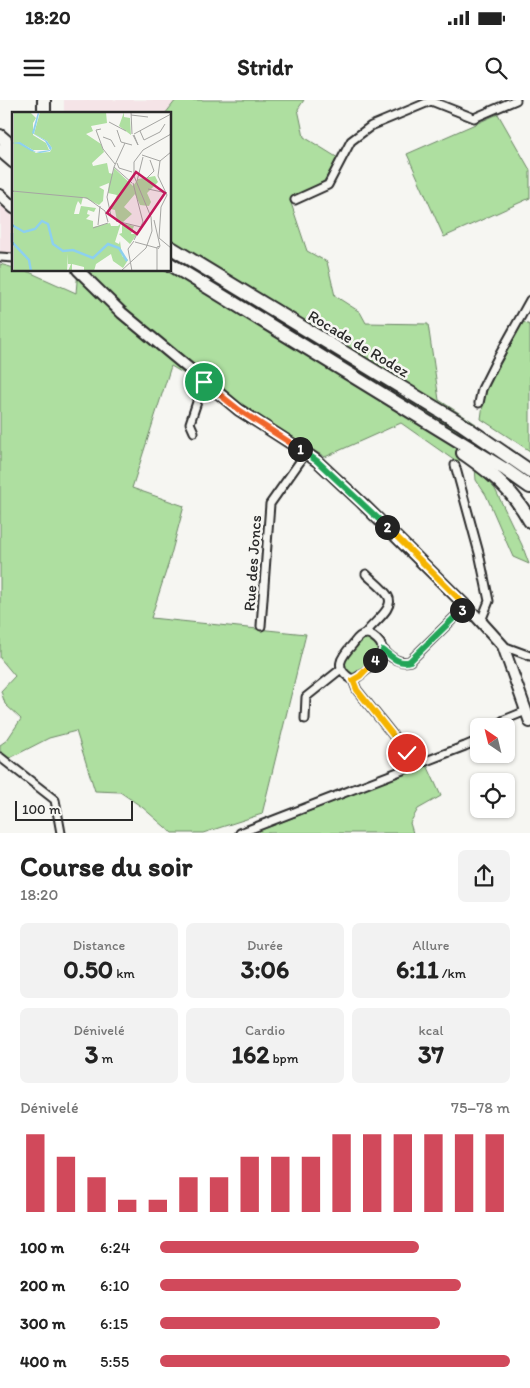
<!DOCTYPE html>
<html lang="fr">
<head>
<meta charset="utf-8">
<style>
	body { margin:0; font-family:Itim,sans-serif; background:#f2f2f2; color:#222; height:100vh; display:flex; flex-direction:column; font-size:19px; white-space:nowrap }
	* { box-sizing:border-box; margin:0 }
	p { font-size:16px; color:#767676 }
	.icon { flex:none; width:28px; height:28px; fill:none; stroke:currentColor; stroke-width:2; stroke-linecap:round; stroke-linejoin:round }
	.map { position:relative; height:733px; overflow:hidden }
	.details { display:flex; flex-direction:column; background:#fff; flex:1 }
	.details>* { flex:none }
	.needle { width:32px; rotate:325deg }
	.controls { position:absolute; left:470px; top:618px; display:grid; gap:10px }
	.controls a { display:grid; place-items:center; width:45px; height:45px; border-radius:8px; background:#fff; box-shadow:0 1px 4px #0004; font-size:25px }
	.scale { position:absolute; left:15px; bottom:12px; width:118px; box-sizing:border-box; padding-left:5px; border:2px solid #2b2b2b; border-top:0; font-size:14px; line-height:18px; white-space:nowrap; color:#2b2b2b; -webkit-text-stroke:4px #f6f6f2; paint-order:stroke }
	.pin { position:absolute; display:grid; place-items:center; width:42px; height:42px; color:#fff; margin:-21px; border:2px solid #fff; border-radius:50%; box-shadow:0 1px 5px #0007 }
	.km { position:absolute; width:25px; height:25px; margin:-12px; border-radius:50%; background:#222; color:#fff; font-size:14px; line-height:25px; text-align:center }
	.round { display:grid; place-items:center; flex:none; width:52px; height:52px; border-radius:8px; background:#f2f2f2 }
	.headline { display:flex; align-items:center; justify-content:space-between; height:85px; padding:0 20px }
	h1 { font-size:28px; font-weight:700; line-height:38px }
	.metrics { display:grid; grid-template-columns:repeat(3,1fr); gap:8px; height:85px; padding:5px 20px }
	.metrics div { display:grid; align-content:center; border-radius:8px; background:#f2f2f2; text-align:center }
	.metrics b { font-size:25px; font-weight:700 }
	.metrics small { font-size:14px; font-weight:400 }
	.metrics p { font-size:14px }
	.chart { height:140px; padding:10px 20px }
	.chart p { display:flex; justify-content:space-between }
	.chart svg { width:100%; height:90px; margin-top:5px; stroke:#d1495b; stroke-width:6 }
	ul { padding:0 20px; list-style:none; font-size:16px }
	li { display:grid; grid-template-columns:80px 60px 1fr; align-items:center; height:38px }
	li i { height:12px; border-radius:6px; background:#d1495b }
	.status { display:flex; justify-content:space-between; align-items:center; height:35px; padding:0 25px; background:#fff; direction:ltr }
	.status svg { height:14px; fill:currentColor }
	header { display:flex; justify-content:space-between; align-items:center; height:65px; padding:0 20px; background:#fff; font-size:22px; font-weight:700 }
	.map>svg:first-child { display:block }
</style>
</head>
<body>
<div class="status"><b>18:20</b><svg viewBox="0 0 49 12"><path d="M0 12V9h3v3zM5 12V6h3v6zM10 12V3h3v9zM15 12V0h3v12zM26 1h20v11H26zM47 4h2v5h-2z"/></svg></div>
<header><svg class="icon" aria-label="menu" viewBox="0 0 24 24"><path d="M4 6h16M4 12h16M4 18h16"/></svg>Stridr<svg class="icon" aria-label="search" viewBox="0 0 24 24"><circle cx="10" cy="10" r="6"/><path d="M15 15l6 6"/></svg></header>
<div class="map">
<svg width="530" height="733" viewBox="0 0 530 733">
	<rect width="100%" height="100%" fill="#f6f6f2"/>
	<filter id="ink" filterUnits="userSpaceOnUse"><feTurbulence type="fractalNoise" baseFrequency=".02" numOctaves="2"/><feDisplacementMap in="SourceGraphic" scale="10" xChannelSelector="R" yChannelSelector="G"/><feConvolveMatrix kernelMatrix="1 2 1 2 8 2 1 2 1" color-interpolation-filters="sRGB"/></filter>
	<g filter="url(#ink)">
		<g fill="#f5e4e7">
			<path d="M 64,0 L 176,0 L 165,14 L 64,14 Z"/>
			<path d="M 0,101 L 14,116 L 14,155 L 0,154 Z"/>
		</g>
		<g fill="#aedfa0" stroke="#6c8566">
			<path d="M 176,0 L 304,0 L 298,9 L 304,37 L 338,58 L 324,81 L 290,100 L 307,151 L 327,162 L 335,196 L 360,212 L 366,223 L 428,224 L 439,300 L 476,324 L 458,363 L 401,323 L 325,357 L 171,266 L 132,388 L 184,406 L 169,462 L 151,518 L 306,534 L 262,714 L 203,733 L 172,733 L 142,707 L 120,692 L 95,691 L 76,631 L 49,638 L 8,659 L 0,653 L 0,645 L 7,640 L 21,619 L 5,604 L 1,591 L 15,576 L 0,558 L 0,164 L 14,168 L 14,170 L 22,170 L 29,172 L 76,193 L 78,170 L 170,170 L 170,14 L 165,14 Z"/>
			<path d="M 498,14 L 530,70 L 530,98 L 444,137 L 407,54 Z"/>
			<path d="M 523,222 L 530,225 L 530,351 L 481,319 L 484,297 L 489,285 Z"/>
			<path d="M 475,368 L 495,389 L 522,445 L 529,464 L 513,457 L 486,395 L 476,380 Z"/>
			<path d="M 366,538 L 369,538 L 378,547 C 377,558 362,570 351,574 L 346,571 L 343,564 C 348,555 355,542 366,538 Z"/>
			<path d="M 427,665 L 441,696 L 418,709 L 410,723 L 413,733 L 260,733 L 259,731 Z"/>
		</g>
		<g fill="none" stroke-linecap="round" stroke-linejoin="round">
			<g stroke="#2b2b2b" stroke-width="11">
				<g id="street">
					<path d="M 295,100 L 328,85 L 351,41 L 371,26 L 431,1 L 474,18 L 516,0"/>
					<path d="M 0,157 L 14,158"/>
					<path d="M 479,303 L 482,289 L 496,261 L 530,200"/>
					<path d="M 194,332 L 190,323 L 204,281"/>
					<path d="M 455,365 L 479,453 L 489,501 L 481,521"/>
					<path d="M 261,526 L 270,404 L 306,353"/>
					<path d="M 365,534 C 371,524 396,508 388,496 C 384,489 372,480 366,474"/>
					<path d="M 503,546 L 530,556"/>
					<path d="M 353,580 C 364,574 377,561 383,550"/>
					<path d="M 305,619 L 306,597 L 341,569"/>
					<path d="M 496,626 L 504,620 L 526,611"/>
					<path d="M 0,657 L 55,700 L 61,733"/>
					<path d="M 416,664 L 357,590 L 353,580 C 333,568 340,558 353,544 C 356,540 359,535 365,534 C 370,533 377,539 380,543 C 382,546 381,548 384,550 C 390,558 401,564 410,561 L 466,506"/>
					<path d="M 240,733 L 465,646 L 479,640"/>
				</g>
			</g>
			<g stroke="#2b2b2b" stroke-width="14">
				<g id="secondary">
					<path d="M 0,95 L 14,108"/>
					<path d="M 78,170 L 122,213 L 239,310 L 306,353 L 317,361 L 362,403 L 475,515 L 503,546 L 530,622"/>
				</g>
			</g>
			<g stroke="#2b2b2b" stroke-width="16">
				<g id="highway">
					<path d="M 44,14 L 44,0"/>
					<path d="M 0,36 L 14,48"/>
					<path d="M 0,50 L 14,62"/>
					<path d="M 170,147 L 460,323 L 530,371"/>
					<path d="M 170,164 L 506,370 L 530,387"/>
					<path d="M 463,353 C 493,374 512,389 530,421"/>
				</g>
			</g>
			<use href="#street" stroke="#f6f6f2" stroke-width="7"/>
			<use href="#secondary" stroke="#f6f6f2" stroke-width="10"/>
			<use href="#highway" stroke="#f6f6f2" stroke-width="12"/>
		</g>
	</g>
	<g fill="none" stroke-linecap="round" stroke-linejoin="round" filter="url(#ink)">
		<g stroke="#fff" stroke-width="10">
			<path id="split-1" d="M 204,282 L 239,310 L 300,349"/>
		</g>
		<g stroke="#fff" stroke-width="10">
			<path id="split-2" d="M 300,349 L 317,361 L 387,427"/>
		</g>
		<g stroke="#fff" stroke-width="10">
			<path id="split-3" d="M 387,427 L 466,506 L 462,510"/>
		</g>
		<g stroke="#fff" stroke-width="10">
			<path id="split-4" d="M 375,560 L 381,555 L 383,550 C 392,557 399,565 410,561 L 462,510"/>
		</g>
		<g stroke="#fff" stroke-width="10">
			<path id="split-5" d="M 375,560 L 360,576 L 353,580 L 357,590 L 407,653"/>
		</g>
		<use href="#split-1" stroke="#f0652b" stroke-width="6"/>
		<use href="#split-2" stroke="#22a559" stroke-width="6"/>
		<use href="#split-3" stroke="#f5b400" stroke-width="6"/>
		<use href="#split-4" stroke="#22a559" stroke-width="6"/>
		<use href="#split-5" stroke="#f5b400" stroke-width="6"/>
	</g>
	<g text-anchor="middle" stroke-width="5" stroke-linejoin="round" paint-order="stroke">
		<g font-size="16" fill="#2b2b2b" stroke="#f6f6f2">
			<text transform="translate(359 243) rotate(31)" y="6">Rocade de Rodez</text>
			<text transform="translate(252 463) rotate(-86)" y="6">Rue des Joncs</text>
		</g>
	</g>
	<g transform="translate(12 12)">
		<rect width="159" height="159" fill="#f6f6f2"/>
		<path d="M 2,0 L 18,0 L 24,6 L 21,11 L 21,23 L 34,31 L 37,38 L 21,38 L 5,29 L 24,41 L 38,40 L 40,36 L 35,29 L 22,22 L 28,0 L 94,0 L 95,11 L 79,14 L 81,19 L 74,22 L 89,32 L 92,40 L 80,51 L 81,54 L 95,51 L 97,61 L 101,62 L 102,56 L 121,74 L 126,67 L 143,64 L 146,70 L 135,81 L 139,90 L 137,94 L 128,93 L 123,82 L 112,95 L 120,102 L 111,110 L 105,109 L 103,98 L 99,97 L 105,83 L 96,81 L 97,71 L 87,75 L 92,78 L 91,89 L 87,93 L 71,85 L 69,93 L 66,89 L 64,94 L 62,102 L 67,102 L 69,94 L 84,96 L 82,100 L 76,98 L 75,102 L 78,103 L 74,107 L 81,109 L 81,115 L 98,111 L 99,114 L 106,114 L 109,111 L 103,130 L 107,132 L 108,129 L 110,144 L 116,148 L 111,156 L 101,149 L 99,142 L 84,152 L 82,159 L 72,159 L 72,155 L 60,152 L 60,159 L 56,159 L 59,152 L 56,152 L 56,142 L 55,159 L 2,159 ZM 112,0 L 112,5 L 118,6 L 119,23 L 107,14 ZM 110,111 L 122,114 L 119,122 L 125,122 L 118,132 L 107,122 L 110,121 Z" fill="#aedfa0"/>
		<path d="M 26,0 L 27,2 L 22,22 L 35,29 L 40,36 L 38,39 L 28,41 L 19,39 L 7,32 L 0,31 L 8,30 L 24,40 L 38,38 L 33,29 L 20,21 Z" fill="#8dd0ee"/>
		<path fill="none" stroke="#8dd0ee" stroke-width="2.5" d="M 0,113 L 12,120 L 23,117 L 30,109 L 36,112 L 41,132 L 51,139 L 61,138 L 81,146 L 96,132 L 107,136 L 115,149M 0,121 L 0,130 L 17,148 L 19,159"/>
		<path fill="none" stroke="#a5a5a2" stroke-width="1" d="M 119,0 L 120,22M 119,3 L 136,5M 97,10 L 114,19M 89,17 L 84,18 L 91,37 L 103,52M 105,18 L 109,30 L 120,33M 128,19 L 132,28 L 148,20 L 153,12M 122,22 L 159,2M 121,23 L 126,33 L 122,23M 91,25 L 99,28 L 103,35M 113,31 L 102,55 L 120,71M 130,43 L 148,49 L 159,40M 148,49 L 146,64 L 155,83 L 149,95 L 147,126 L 159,136M 105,51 L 107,56 L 120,60M 135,66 L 142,59 L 138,48M 125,69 L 131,45M 121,71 L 131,110 L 122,128M 136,77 L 155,81M 0,79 L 75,86 L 93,99 L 96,110M 99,104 L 95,85 L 102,55M 142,108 L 148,134M 104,109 L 129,115M 86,113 L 88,94M 81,116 L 96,111M 123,130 L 145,136M 109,159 L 134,136 L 140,119 L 139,105 L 122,64 L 122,50 L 131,38 L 159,22M 120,159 L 116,137 L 122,129M 145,159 L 145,135 L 148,134 L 146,137"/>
		<path fill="#c2185b" fill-opacity="0.15" stroke="#c2185b" stroke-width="2.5" d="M 124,60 L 153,81 L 125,122 L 95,101 Z"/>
		<rect width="159" height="159" fill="none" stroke="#2b2b2b" stroke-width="2.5"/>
	</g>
</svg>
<div class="controls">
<a><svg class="needle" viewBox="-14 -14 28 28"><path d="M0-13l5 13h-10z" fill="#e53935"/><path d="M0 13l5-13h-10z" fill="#767676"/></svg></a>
<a><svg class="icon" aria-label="locate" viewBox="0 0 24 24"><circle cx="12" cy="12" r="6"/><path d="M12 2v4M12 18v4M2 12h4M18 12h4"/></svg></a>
</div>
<div class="scale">100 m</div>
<div class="pin" style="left:204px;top:282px;background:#1e9e55"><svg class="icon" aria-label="arrive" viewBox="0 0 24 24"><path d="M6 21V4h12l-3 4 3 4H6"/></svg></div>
<div class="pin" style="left:407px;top:653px;background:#d93025"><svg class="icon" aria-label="check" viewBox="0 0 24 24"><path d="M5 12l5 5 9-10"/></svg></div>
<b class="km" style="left:300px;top:349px">1</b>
<b class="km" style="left:387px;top:427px">2</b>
<b class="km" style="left:462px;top:510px">3</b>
<b class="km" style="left:375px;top:560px">4</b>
</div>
<section class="details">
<div class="headline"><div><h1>Course du soir</h1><p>18:20</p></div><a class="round"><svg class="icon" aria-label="share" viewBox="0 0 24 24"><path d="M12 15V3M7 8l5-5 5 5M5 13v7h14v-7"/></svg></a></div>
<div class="metrics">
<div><p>Distance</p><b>0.50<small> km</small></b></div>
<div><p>Durée</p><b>3:06</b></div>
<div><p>Allure</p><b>6:11<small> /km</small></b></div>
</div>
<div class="metrics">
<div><p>Dénivelé</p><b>3<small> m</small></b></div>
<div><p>Cardio</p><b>162<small> bpm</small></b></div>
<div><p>kcal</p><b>37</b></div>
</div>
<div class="chart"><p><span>Dénivelé</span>75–78 m</p>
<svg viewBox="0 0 160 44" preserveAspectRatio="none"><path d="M5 44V6M15 44V17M25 44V27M35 44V38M45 44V38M55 44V27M65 44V27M75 44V17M85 44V17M95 44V17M105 44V6M115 44V6M125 44V6M135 44V6M145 44V6M155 44V6"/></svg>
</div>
<ul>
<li><b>100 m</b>6:24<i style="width:74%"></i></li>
<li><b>200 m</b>6:10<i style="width:86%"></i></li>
<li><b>300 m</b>6:15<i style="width:80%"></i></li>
<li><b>400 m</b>5:55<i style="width:100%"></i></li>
</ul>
</section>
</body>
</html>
